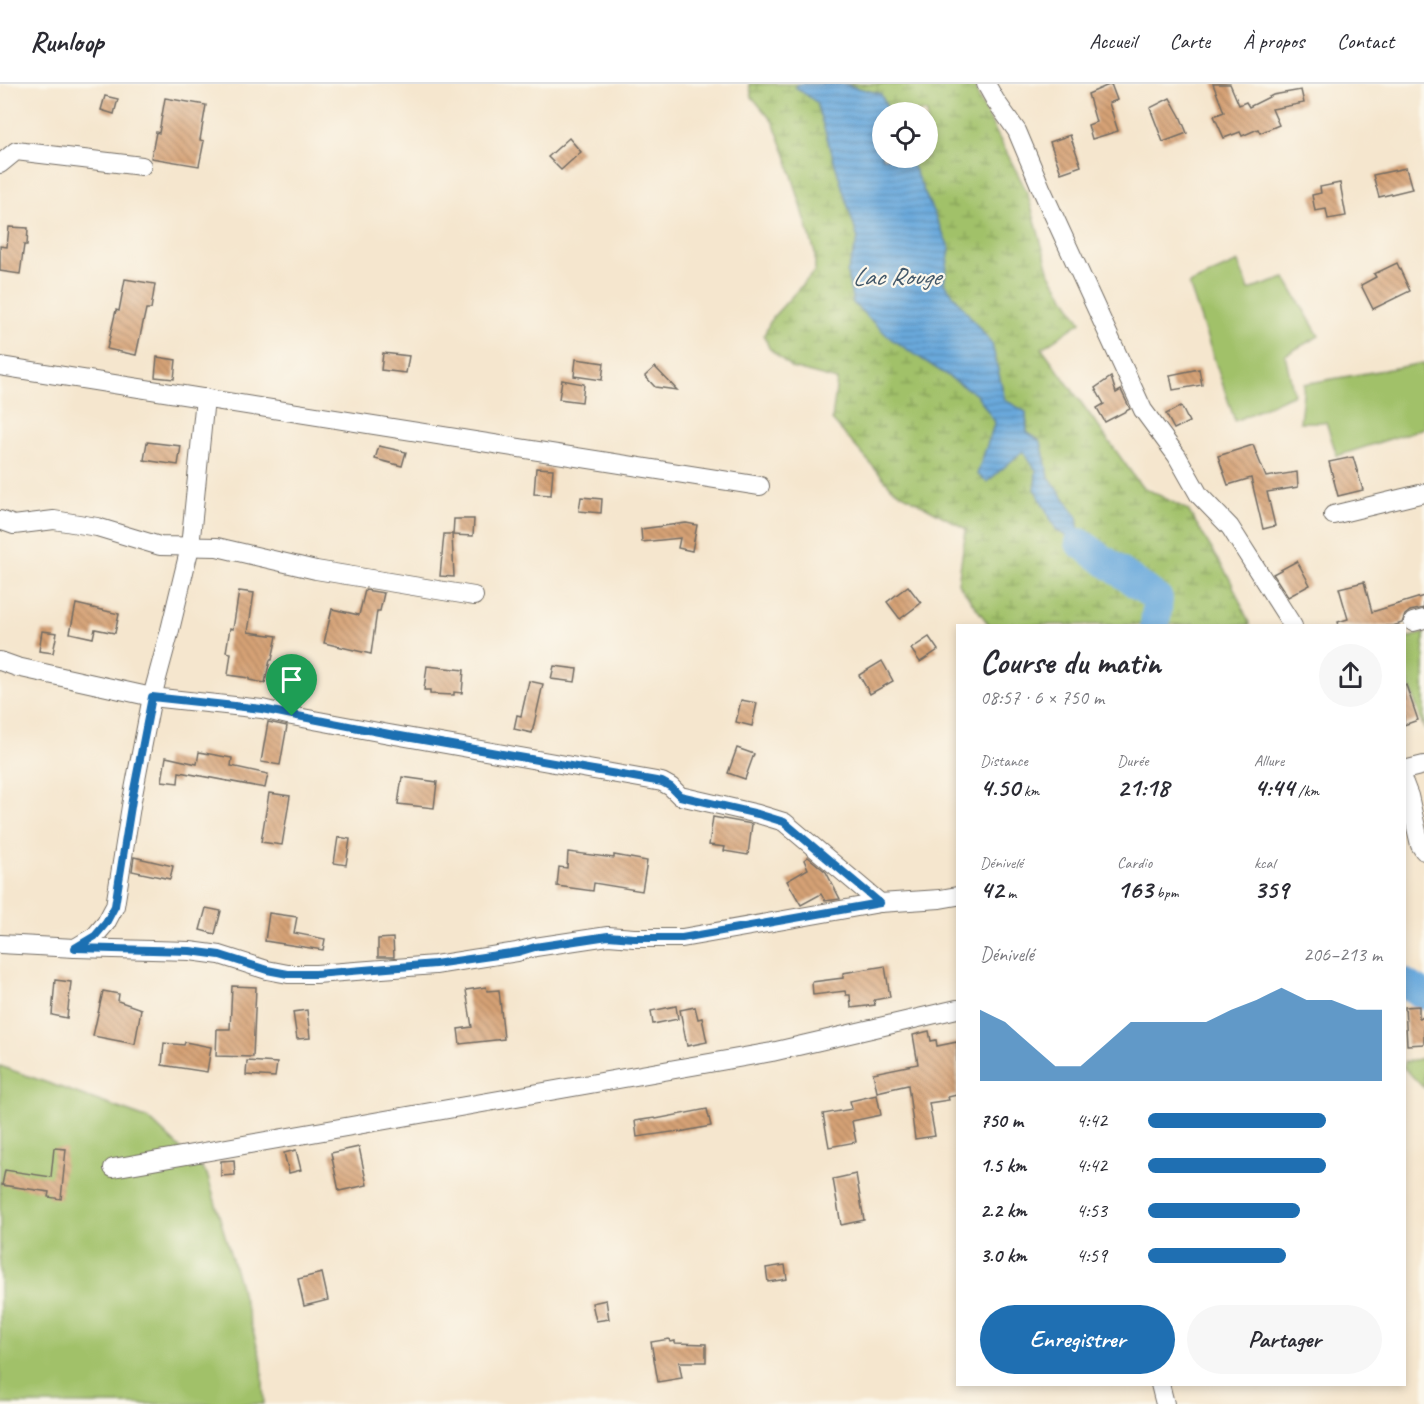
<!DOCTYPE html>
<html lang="fr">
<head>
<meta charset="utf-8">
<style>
	body { margin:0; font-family:Caveat,sans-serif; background:#f7f7f7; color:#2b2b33; height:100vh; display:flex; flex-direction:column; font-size:22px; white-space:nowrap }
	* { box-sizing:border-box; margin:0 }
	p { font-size:20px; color:#7c7c81 }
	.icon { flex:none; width:33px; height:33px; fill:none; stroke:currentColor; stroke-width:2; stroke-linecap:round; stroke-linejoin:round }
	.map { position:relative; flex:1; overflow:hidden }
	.side { position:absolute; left:956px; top:540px; width:450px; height:762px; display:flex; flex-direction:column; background:#fff; border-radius:0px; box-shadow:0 3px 9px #0003 }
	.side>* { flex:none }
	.buttons { position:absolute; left:872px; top:18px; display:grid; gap:12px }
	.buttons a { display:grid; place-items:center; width:66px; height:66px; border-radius:50%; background:#fff; box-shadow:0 3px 9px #0003; font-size:30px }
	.pin { position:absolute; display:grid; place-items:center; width:51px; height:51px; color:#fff; margin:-62px -26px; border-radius:50% 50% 50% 0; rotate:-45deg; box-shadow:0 0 6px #0007 }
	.pin .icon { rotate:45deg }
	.round { display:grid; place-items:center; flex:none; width:63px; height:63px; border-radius:32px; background:#f7f7f7 }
	.headline { display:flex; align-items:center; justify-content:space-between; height:102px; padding:0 24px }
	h1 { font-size:33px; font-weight:700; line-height:45px }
	.metrics { display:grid; grid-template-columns:repeat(3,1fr); gap:9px; height:102px; padding:6px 24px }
	.metrics div { display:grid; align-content:center }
	.metrics b { font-size:26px; font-weight:700 }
	.metrics small { font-size:16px; font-weight:400 }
	.metrics p { font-size:16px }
	.chart { height:168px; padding:12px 24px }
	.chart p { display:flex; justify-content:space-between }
	.chart svg { width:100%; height:108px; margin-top:6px; fill:#1f6fb2; opacity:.7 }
	.button { display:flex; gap:12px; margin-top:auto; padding:12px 24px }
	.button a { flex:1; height:69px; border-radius:36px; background:#1f6fb2; color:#fff; font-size:24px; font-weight:700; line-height:69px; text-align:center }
	.button a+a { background:#f7f7f7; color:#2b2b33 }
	ul { padding:0 24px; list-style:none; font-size:20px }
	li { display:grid; grid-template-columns:96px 72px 1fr; align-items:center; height:45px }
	li i { height:15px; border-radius:8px; background:#1f6fb2 }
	header { display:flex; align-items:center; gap:36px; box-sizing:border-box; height:84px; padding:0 30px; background:#fff; border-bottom:2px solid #e1e1e2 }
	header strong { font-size:28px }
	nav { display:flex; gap:33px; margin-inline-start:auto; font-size:21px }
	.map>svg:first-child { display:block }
</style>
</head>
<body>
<header>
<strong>Runloop</strong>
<nav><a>Accueil</a><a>Carte</a><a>À propos</a><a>Contact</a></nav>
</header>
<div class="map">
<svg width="1424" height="1320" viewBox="0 0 1424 1320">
	<defs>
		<pattern id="wetland-marsh" width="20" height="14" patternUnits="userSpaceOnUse" patternTransform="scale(1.5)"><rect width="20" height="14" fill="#a1c169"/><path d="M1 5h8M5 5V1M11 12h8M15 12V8" fill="none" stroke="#839d57"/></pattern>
		<pattern id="water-rules" width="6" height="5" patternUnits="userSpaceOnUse" patternTransform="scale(1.5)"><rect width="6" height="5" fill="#69a9dc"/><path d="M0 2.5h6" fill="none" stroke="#578ab3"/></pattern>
		<pattern id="building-back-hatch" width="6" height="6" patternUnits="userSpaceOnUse" patternTransform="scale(1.5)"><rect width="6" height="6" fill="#d6a276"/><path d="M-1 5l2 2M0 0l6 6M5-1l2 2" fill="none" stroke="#ae8461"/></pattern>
	</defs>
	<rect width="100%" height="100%" fill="#fbf7ec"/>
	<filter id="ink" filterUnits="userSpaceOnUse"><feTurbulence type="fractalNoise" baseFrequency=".0167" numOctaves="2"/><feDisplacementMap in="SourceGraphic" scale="12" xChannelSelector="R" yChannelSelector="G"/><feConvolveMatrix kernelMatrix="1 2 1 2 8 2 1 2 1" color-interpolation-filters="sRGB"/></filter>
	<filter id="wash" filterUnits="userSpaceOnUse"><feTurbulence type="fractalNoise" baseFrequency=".008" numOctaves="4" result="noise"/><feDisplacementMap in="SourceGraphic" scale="24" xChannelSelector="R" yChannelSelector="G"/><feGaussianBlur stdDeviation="1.35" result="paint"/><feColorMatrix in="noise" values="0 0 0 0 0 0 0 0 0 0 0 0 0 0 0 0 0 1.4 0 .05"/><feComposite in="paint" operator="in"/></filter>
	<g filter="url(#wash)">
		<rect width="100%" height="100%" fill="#f5e6ce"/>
		<g fill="#a1c169" stroke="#66764a" stroke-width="1.5">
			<path d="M 1238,178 L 1249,206 L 1285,194 L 1319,252 L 1285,271 L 1294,310 L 1235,337 L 1189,200 Z"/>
			<path d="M 1424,279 L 1424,344 L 1337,372 L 1326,338 L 1300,338 L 1304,300 Z"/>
			<path d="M 1424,549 L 1424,645 L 1404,585 L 1404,555 Z"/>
			<path d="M 1424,974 L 1424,1004 L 1404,984 L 1404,978 Z"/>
			<path d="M 0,982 L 149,1035 L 207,1090 L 262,1278 L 264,1320 L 0,1320 Z"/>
		</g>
		<path fill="url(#wetland-marsh)" stroke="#66764a" stroke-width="1.5" fill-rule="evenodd" d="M 749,0 L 974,0 L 979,15 L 1027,108 L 1050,190 L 1081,238 L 1042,264 L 1141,402 L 1188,426 L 1230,495 L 1250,541 L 989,541 L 958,499 L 966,445 L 893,405 L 832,336 L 837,296 L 792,284 L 769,264 L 764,251 L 772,234 L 815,187 L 815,169 L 786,71 L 773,38 L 752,13 ZM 882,28 L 927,28 L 927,74 L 882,74 Z"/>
		<path fill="url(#water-rules)" stroke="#4a6a84" stroke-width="1.5" d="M 799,0 L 843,0 L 881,10 L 889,28 L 882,28 L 882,74 L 909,74 L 950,165 L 944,199 L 992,260 L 1005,316 L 1026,328 L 1027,348 L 1041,358 L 1049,393 L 1077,432 L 1080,459 L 1057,447 L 1035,405 L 1036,386 L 1023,367 L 987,398 L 977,390 L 995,338 L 977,311 L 891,255 L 853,219 L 847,189 L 858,155 L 816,18 L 795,3 Z"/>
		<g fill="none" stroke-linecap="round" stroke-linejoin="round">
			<g stroke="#69a9dc" stroke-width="30">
				<path d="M 1080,459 L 1158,515 L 1155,542"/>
				<path d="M 1404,899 L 1424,911"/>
			</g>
		</g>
		<g id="blocks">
			<g fill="url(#building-back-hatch)">
				<path d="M 1111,0 L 1117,16 L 1109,19 L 1118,47 L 1092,55 L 1088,41 L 1096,38 L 1088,10 Z"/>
				<path d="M 1213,0 L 1230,0 L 1239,21 L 1246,18 L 1249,23 L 1273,11 L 1301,6 L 1304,19 L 1272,25 L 1279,41 L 1260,49 L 1258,45 L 1242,52 L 1240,48 L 1224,54 L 1214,32 L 1224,28 Z"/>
				<path d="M 105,12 L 118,15 L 114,30 L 101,26 Z"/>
				<path d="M 165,14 L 206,21 L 200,56 L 204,57 L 199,82 L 151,74 L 156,48 L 159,49 Z"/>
				<path d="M 1170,14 L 1180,32 L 1187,49 L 1163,58 L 1150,24 Z"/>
				<path d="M 1070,51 L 1081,82 L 1061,89 L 1050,58 Z"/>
				<path d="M 569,54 L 581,68 L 561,86 L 548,73 Z"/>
				<path d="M 1406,84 L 1412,105 L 1379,113 L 1373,91 Z"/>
				<path d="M 1340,99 L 1346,132 L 1328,135 L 1326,125 L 1315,127 L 1312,111 L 1321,109 L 1320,103 Z"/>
				<path d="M 9,143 L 28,144 L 27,161 L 24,161 L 20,190 L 0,187 L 0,162 L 7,163 Z"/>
				<path d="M 1397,179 L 1410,207 L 1373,225 L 1361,201 L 1376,193 L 1374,190 Z"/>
				<path d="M 125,195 L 155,200 L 151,225 L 146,225 L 136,271 L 107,265 L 116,226 L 119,227 Z"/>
				<path d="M 383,269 L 409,272 L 406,289 L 381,286 Z"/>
				<path d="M 157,273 L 176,276 L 174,295 L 155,293 Z"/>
				<path d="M 576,275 L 604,279 L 602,296 L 574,292 Z"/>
				<path d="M 655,283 L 677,306 L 655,303 L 645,292 Z"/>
				<path d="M 1199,285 L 1202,301 L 1173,306 L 1170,291 Z"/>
				<path d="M 1111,293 L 1116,309 L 1121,306 L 1130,325 L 1105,338 L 1097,324 L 1104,320 L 1095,304 Z"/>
				<path d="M 562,296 L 584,300 L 582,318 L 559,315 Z"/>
				<path d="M 1181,322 L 1189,338 L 1174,345 L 1166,330 Z"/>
				<path d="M 147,358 L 181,362 L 178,381 L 144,376 Z"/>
				<path d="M 1253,361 L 1266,393 L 1297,388 L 1298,403 L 1267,408 L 1275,442 L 1263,445 L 1251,394 L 1228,401 L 1218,372 Z"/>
				<path d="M 379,362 L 406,368 L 402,382 L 375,375 Z"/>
				<path d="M 1353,373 L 1363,406 L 1338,412 L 1329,378 Z"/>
				<path d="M 536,384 L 553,385 L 551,411 L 534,410 Z"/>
				<path d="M 581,413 L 602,415 L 601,429 L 579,427 Z"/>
				<path d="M 454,435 L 474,435 L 473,452 L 453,451 Z"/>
				<path d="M 686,439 L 697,441 L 692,467 L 678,464 L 680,454 L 642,458 L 641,445 Z"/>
				<path d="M 444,450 L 452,450 L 454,493 L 440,492 Z"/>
				<path d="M 1297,477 L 1310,501 L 1288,513 L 1273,490 Z"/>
				<path d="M 1364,498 L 1372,528 L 1424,512 L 1424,524 L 1410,527 L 1405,531 L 1402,539 L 1393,542 L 1339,542 L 1338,538 L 1348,535 L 1339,504 Z"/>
				<path d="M 908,502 L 921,519 L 900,535 L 887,518 Z"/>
				<path d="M 365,506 L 384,509 L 380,527 L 377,527 L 371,570 L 324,559 L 332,525 L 359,531 Z"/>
				<path d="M 239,507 L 254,509 L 248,548 L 277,552 L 272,576 L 270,576 L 265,599 L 249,596 L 249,594 L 228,591 L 231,569 L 226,568 L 230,544 L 233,545 Z"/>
				<path d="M 76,520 L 119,530 L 115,549 L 95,545 L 93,554 L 70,549 Z"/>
				<path d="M 42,547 L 57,549 L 53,569 L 39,567 Z"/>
				<path d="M 929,553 L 938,566 L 920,578 L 911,565 Z"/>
				<path d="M 882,577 L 893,597 L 870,610 L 859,591 Z"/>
				<path d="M 427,582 L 464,586 L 462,609 L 454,608 L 454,611 L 430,610 L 430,606 L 424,606 Z"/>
				<path d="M 554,582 L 577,585 L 575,598 L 551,595 Z"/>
				<path d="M 529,597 L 543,600 L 532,649 L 514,645 L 517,631 L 521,632 Z"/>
				<path d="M 1406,601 L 1418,636 L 1404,641 L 1404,602 Z"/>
				<path d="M 741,616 L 757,619 L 752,642 L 736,638 Z"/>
				<path d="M 268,638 L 287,642 L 280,681 L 261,678 Z"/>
				<path d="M 737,664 L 754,670 L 745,695 L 728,689 Z"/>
				<path d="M 199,668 L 232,674 L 231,682 L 268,690 L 265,704 L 179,688 L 178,699 L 162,697 L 166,673 L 197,680 Z"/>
				<path d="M 402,693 L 437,698 L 434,724 L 398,720 Z"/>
				<path d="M 269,709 L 290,712 L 282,761 L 261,758 Z"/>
				<path d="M 713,733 L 752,740 L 748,771 L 724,767 L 725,763 L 709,761 Z"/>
				<path d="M 338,753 L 350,755 L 346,781 L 334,779 Z"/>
				<path d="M 568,768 L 614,774 L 614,771 L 647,777 L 642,807 L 594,799 L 593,807 L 557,802 L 559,783 L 567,784 Z"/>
				<path d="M 134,773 L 173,782 L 170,795 L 132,787 Z"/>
				<path d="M 808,773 L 826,788 L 840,815 L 825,817 L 821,810 L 801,821 L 787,797 L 808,785 L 804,776 Z"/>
				<path d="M 206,824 L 221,827 L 215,850 L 200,846 Z"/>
				<path d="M 269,829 L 297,833 L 294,849 L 325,855 L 323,866 L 265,857 Z"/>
				<path d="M 393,854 L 394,873 L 378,873 L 378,855 Z"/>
				<path d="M 885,882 L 890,913 L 874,916 L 875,921 L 851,924 L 850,911 L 846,911 L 845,907 L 813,911 L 812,898 L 843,894 L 843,889 Z"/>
				<path d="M 55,896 L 71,898 L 67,934 L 52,931 Z"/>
				<path d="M 232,902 L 256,903 L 253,973 L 216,972 L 217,945 L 230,945 Z"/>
				<path d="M 486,903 L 487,907 L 499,906 L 504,955 L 460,960 L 458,945 L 472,943 L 466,906 Z"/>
				<path d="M 103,907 L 119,910 L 118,917 L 141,925 L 135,960 L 93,952 Z"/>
				<path d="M 676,922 L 678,935 L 653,940 L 651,927 Z"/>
				<path d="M 1419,922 L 1419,934 L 1424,933 L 1424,960 L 1407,961 L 1405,923 Z"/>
				<path d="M 695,923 L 698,935 L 702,934 L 707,958 L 687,962 L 680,926 Z"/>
				<path d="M 307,926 L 310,954 L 297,955 L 293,928 Z"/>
				<path d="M 929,947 L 931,957 L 936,956 L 937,962 L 957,958 L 957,1011 L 948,1013 L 949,1016 L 929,1019 L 935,1052 L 915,1055 L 908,1001 L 877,1008 L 873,989 L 918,980 L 913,951 Z"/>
				<path d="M 185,958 L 211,963 L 207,988 L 162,981 L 164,959 L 184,961 Z"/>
				<path d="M 247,977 L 277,979 L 275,993 L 246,991 Z"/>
				<path d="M 877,1011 L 881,1031 L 852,1037 L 856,1058 L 829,1063 L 823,1030 L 852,1025 L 850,1017 Z"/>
				<path d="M 707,1025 L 711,1042 L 679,1048 L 679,1047 L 637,1053 L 635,1037 L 655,1034 L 656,1035 Z"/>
				<path d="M 359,1063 L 367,1101 L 339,1107 L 331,1069 Z"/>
				<path d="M 54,1064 L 66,1065 L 61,1115 L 48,1113 L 49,1108 L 2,1101 L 5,1086 L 51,1093 Z"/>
				<path d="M 296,1066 L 301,1086 L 289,1089 L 284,1069 Z"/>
				<path d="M 234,1076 L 235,1091 L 221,1092 L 221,1077 Z"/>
				<path d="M 856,1090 L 864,1136 L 841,1141 L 833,1095 Z"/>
				<path d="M 785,1181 L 787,1195 L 768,1198 L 766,1184 Z"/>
				<path d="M 322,1189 L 328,1216 L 304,1222 L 298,1195 Z"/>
				<path d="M 606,1216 L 609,1235 L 596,1237 L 592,1219 Z"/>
				<path d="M 669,1255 L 670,1258 L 675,1257 L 675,1259 L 706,1260 L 706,1278 L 679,1278 L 682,1294 L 658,1298 L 651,1258 Z"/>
			</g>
		</g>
	</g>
	<g filter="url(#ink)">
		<use href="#blocks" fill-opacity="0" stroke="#726c64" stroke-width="1.5"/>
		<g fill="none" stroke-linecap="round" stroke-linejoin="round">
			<g stroke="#726c64" stroke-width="20">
				<g id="street">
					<path d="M 986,0 L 995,16 L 1017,47 L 1041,104 L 1143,326 L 1177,372 L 1199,411 L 1230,443 L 1293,542"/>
					<path d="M 0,80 L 16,67 L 142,82"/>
					<path d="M 0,282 L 760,402"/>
					<path d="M 1333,431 L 1424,409"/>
					<path d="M 0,436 L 14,441 L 54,436 L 97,443 L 160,462 L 217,463 L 316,486 L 474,512"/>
					<path d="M 1413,538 L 1424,535"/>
					<path d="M 0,577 L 17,583 L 152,613 L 262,625 L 292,632 L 389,650 L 662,698 L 671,703 L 680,712 L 758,730 L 784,738 L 880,819"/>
					<path d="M 1404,686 L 1424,681"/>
					<path d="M 1404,699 L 1409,712 L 1420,761 L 1424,767"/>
					<path d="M 0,860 L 75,864 L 190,867 L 220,871 L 267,886 L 288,890 L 316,890 L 435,881 L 517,868 L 535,863 L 608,852 L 634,854 L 682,854 L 880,819 L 940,815 L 957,812"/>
					<path d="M 75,864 L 95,852 L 106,839 L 115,822 L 132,716 L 152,613 L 170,546 L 190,463 L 205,314"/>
					<path d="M 113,1084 L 772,968 L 957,925"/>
					<path d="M 1160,1300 L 1165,1320"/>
				</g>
			</g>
			<use href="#street" stroke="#fff" stroke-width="18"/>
		</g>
	</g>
	<g fill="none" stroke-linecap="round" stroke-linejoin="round" filter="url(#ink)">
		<g stroke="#fff" stroke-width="12">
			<path id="route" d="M 152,613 L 262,625 L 389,650 L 662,698 L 671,703 L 680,712 L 758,730 L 784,738 L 880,819 L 682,854 L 634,854 L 608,852 L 535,863 L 518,868 L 435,880 L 316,890 L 288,890 L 267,886 L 220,871 L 190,867 L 75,864 L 95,852 L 106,839 L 115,822 L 132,716 Z"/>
		</g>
		<use href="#route" stroke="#1f6fb2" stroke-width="8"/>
	</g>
	<g text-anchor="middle" stroke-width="4.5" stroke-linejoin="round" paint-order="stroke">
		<g font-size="26" font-style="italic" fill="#415769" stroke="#fbf7ec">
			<text x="896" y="201">Lac Rouge</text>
		</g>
	</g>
</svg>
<div class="buttons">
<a><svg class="icon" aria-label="locate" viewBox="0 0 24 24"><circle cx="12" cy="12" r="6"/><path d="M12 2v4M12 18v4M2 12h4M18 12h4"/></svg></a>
</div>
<div class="pin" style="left:292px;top:632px;background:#1e9e55"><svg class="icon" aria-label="arrive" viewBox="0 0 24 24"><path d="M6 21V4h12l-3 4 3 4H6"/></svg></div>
<section class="side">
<div class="headline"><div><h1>Course du matin</h1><p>08:57 · 6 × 750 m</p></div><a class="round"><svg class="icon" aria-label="share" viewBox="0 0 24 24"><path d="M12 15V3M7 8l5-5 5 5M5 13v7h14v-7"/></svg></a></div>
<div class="metrics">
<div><p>Distance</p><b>4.50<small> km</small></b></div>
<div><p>Durée</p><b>21:18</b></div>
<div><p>Allure</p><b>4:44<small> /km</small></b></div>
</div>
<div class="metrics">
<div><p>Dénivelé</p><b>42<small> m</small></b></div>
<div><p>Cardio</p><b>163<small> bpm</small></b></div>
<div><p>kcal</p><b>359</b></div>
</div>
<div class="chart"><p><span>Dénivelé</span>206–213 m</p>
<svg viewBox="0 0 160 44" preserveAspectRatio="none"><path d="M0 44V15L10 20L20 29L30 38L40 38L50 29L60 20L70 20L80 20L90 20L100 15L110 11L120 6L130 11L140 11L150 15L160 15V44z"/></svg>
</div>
<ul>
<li><b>750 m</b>4:42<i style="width:76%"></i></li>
<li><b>1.5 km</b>4:42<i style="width:76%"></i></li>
<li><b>2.2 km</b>4:53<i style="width:65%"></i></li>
<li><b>3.0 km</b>4:59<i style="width:59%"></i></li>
</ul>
<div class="button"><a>Enregistrer</a><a>Partager</a></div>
</section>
</div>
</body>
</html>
